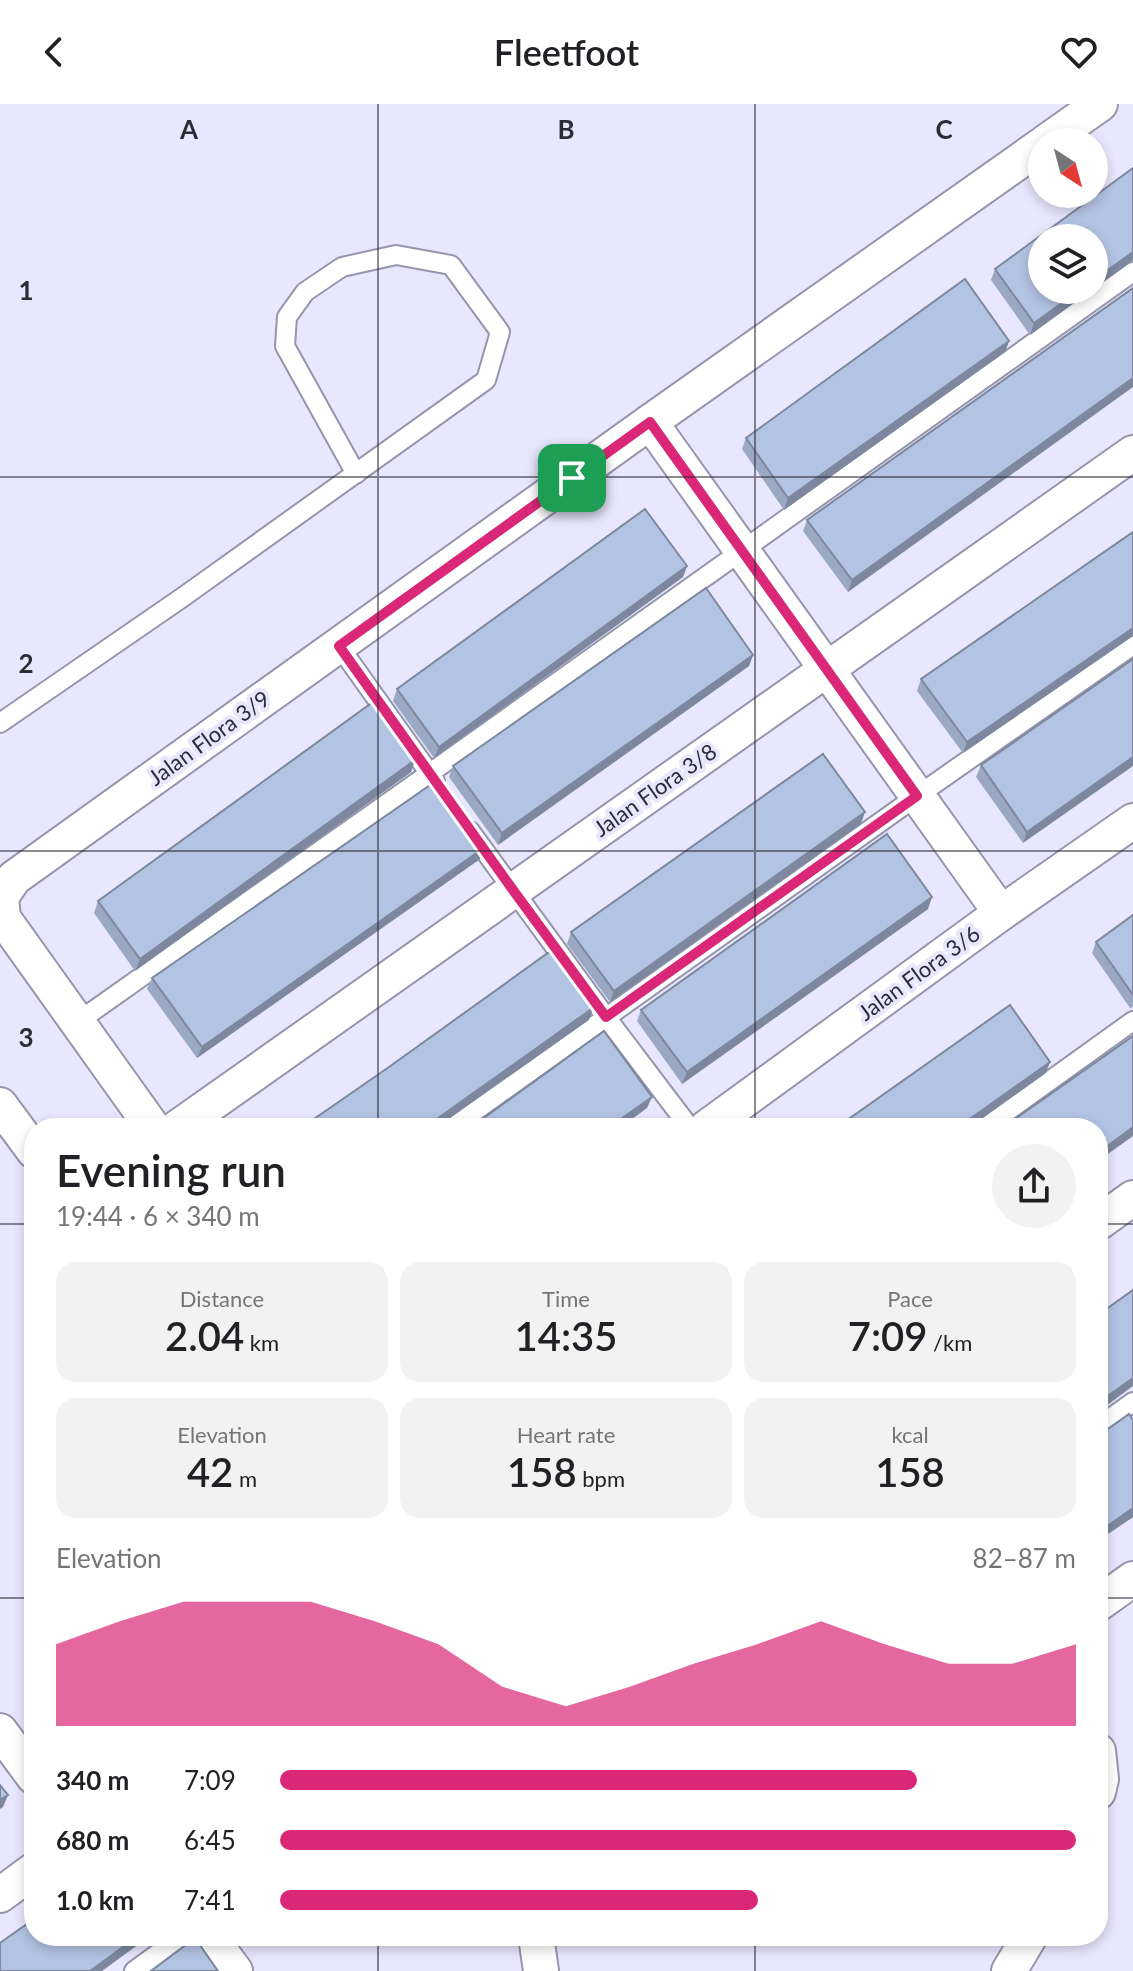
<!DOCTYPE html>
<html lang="en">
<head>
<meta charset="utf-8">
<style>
	body { margin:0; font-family:Lato,sans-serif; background:#f2f2f2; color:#202124; height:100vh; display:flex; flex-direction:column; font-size:30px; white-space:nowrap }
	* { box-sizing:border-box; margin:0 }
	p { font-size:26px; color:#757577 }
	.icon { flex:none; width:44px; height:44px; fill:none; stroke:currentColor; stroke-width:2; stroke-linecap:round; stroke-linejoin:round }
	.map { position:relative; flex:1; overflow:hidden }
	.panel { position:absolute; left:24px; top:1014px; width:1084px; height:828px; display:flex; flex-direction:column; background:#fff; border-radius:32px; box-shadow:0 4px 12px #0003 }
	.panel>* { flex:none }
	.needle { width:52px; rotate:144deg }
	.controls { position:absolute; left:1028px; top:24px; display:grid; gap:16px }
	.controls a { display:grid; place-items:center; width:80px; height:80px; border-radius:50%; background:#fff; box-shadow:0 4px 12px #0003; font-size:40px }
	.pin { position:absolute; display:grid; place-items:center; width:68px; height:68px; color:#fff; margin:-34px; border-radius:16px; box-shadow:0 4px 12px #0006 }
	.round { display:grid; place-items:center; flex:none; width:84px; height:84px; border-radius:42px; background:#f2f2f2 }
	.headline { display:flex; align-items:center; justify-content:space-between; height:136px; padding:0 32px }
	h1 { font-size:44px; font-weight:600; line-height:60px }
	.metrics { display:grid; grid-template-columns:repeat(3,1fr); gap:12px; height:136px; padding:8px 32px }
	.metrics div { display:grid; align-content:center; border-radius:20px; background:#f2f2f2; text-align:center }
	.metrics b { font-size:40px; font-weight:600 }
	.metrics small { font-size:22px; font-weight:400 }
	.metrics p { font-size:22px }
	.chart { height:224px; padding:16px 32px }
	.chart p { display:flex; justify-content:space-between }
	.chart svg { width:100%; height:144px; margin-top:8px; fill:#db2777; opacity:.7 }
	ul { padding:0 32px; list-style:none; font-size:26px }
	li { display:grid; grid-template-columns:128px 96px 1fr; align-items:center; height:60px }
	li i { height:20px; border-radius:10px; background:#db2777 }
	header { display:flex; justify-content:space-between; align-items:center; height:104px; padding:0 32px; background:#fff; font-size:36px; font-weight:600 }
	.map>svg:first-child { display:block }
</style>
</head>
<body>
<header><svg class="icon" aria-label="back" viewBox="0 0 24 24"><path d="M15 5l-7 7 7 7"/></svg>Fleetfoot<svg class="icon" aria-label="heart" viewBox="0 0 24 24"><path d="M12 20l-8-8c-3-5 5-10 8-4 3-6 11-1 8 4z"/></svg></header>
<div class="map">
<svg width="1133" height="1867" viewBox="0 0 1133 1867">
	<rect width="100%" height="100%" fill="#e8e7fd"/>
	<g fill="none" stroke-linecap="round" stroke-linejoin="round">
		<g stroke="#9695ad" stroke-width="22">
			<g id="service">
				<path d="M 339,542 L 435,677"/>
				<path d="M 0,619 L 183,493 L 486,276 L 500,228 L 451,161 L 396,151 L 342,163 L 305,188 L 287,213 L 285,242 L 356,370"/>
				<path d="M 470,727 L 606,913 L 690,1024"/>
				<path d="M 76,919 L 430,669 L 1133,168"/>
				<path d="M 451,1024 L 917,692 L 1133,541"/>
				<path d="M 984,1024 L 1133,917"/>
				<path d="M 1098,1323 L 1133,1298"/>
				<path d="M 134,1867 L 182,1832"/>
			</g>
		</g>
		<g stroke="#9695ad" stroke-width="38">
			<g id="minor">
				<path d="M 1046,38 L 1100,0"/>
				<path d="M 650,318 L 1001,809"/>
				<path d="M 0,1001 L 34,1047"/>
				<path d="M 153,1024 L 3,814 L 1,793 L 14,774 L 650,318 L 1042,41"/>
				<path d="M 177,1024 L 1133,349"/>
				<path d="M 706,1024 L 1001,809 L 1133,717"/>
				<path d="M 1098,1119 L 1133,1094"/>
				<path d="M 1098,1500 L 1133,1475"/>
				<path d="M 0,1627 L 34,1673"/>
				<path d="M 1098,1647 L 1101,1675 L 1098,1688"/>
				<path d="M 0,1791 L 34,1766"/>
				<path d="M 209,1832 L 235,1867"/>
				<path d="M 536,1832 L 541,1867"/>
				<path d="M 1009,1867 L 1030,1832"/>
			</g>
		</g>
		<use href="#service" stroke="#fff" stroke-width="18"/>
		<use href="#minor" stroke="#fff" stroke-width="34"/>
	</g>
	<g fill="#9aa8c3">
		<path d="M 1133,64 L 1133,156 L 1030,231 L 991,176 L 995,165 Z"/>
		<path d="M 1133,184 L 848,488 L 803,427 L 807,416 Z"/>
		<path d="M 1009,237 L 1005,248 L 784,406 L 742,345 L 746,334 Z"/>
		<path d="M 1133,428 L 1133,532 L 963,649 L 917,587 L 921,575 Z"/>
		<path d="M 687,462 L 683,473 L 434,654 L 393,597 L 397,585 Z"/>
		<path d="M 753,551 L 749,562 L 498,741 L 449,673 L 453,662 Z"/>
		<path d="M 1133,555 L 1023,739 L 976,673 L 981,661 Z"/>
		<path d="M 415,656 L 411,668 L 135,867 L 94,809 L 98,797 Z"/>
		<path d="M 861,720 L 610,898 L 567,840 L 571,828 Z"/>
		<path d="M 480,755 L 197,954 L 147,885 L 152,874 Z"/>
		<path d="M 928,805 L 682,980 L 637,917 L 641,906 Z"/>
		<path d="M 1133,811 L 1133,903 L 1130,904 L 1092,849 L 1096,838 Z"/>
		<path d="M 1133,1316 L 1133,1413 L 1102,1434 L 1098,1429 L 1098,1332 Z"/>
	</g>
	<g fill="#7d889f">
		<path d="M 1133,148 L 1133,156 L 1094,185 L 1094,176 Z"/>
		<path d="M 1080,186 L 1092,186 L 1030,231 L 1034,219 Z"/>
		<path d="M 1009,237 L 1005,248 L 784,406 L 788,394 Z"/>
		<path d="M 1133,274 L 1133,283 L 848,488 L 852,476 Z"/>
		<path d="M 687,462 L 683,473 L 434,654 L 439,643 Z"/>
		<path d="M 1133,524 L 1133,532 L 963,649 L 967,638 Z"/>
		<path d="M 753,551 L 749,562 L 498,741 L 502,729 Z"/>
		<path d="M 1133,653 L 1133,662 L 1023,739 L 1027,728 Z"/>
		<path d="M 415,656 L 411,668 L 135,867 L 140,855 Z"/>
		<path d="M 865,708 L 861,720 L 610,898 L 614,887 Z"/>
		<path d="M 485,743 L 480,755 L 197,954 L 202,943 Z"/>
		<path d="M 932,793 L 928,805 L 682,980 L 687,968 Z"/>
		<path d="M 593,904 L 589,916 L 436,1024 L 424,1024 Z"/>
		<path d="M 1050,958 L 1046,969 L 969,1024 L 957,1024 Z"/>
		<path d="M 652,993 L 647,1004 L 620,1024 L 608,1024 Z"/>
		<path d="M 1133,1023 L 1133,1032 L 1098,1057 L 1098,1049 Z"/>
		<path d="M 1133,1274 L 1133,1282 L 1098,1308 L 1098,1299 Z"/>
		<path d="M 1133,1404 L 1133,1413 L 1102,1434 L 1106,1423 Z"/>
		<path d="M 8,1691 L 3,1703 L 0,1705 L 0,1696 Z"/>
		<path d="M 138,1832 L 150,1832 L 102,1867 L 90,1867 Z"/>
	</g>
	<g fill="#b3c3e3" stroke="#7d889f" stroke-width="2">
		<path d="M 1133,64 L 1133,148 L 1094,176 L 1094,134 L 1042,134 L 1042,186 L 1080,186 L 1034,219 L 995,165 Z"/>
		<path d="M 965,175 L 1009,237 L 788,394 L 746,334 Z"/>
		<path d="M 1133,184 L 1133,274 L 852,476 L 807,416 Z"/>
		<path d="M 645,405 L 687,462 L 439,643 L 397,585 Z"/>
		<path d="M 1133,428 L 1133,524 L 967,638 L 921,575 Z"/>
		<path d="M 706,484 L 753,551 L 502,729 L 453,662 Z"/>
		<path d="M 1133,555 L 1133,653 L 1027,728 L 981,661 Z"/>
		<path d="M 373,598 L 415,656 L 140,855 L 98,797 Z"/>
		<path d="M 823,650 L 865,708 L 614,887 L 571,828 Z"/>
		<path d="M 436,677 L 485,743 L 202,943 L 152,874 Z"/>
		<path d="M 887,730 L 932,793 L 687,968 L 641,906 Z"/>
		<path d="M 1133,811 L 1133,891 L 1096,838 Z"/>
		<path d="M 552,846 L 593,904 L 424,1024 L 301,1024 L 389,963 Z"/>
		<path d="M 1010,901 L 1050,958 L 957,1024 L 836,1024 Z"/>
		<path d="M 604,927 L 652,993 L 608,1024 L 470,1024 Z"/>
		<path d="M 1133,932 L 1133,1023 L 1098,1049 L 1098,1024 L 1002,1024 Z"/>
		<path d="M 1133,1186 L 1133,1274 L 1098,1299 L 1098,1211 Z"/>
		<path d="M 1129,1310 L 1133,1316 L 1133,1404 L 1106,1423 L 1098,1411 L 1098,1332 Z"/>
		<path d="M 0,1681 L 8,1691 L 0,1696 Z"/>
		<path d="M 34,1815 L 34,1832 L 56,1832 L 60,1837 L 61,1836 L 58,1832 L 138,1832 L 90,1867 L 0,1867 L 0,1839 Z"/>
		<path d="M 195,1834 L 218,1867 L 151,1867 Z"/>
	</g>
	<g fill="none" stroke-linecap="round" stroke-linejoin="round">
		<g stroke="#fff" stroke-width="16">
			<path id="route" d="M 650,318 L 917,692 L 606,913 L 513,786 L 339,542 Z"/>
		</g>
		<use href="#route" stroke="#db2777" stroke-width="10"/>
	</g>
	<path fill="none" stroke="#2c2c36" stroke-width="2" stroke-opacity="0.55" d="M 378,0 L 378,1024M 755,0 L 755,1024M 0,373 L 1133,373M 0,747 L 1133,747M 0,1120 L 34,1120M 1098,1120 L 1133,1120M 0,1494 L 34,1494M 1098,1494 L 1133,1494M 378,1832 L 378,1867M 755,1832 L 755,1867"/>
	<g text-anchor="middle" stroke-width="8" stroke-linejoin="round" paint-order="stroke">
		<g font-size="22" fill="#2c2c36" stroke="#e8e7fd">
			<text transform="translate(209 634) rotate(-36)" y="8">Jalan Flora 3/9</text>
			<text transform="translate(655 686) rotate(-35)" y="8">Jalan Flora 3/8</text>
			<text transform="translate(919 869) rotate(-36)" y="8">Jalan Flora 3/6</text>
		</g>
	</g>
	<g font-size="26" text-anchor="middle" font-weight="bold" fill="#2c2c36" stroke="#e8e7fd" stroke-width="8" stroke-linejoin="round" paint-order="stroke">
		<text x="189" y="35">A</text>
		<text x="566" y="35">B</text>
		<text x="944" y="35">C</text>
		<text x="26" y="196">1</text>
		<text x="26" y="569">2</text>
		<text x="26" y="943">3</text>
	</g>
</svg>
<div class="controls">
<a><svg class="needle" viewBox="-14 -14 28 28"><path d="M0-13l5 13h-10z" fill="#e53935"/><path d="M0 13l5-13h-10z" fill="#757577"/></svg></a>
<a><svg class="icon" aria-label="layers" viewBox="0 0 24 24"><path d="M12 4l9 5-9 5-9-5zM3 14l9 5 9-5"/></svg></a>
</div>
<div class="pin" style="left:572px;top:374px;background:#1e9e55"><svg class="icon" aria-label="arrive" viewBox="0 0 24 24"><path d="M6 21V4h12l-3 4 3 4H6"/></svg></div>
<section class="panel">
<div class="headline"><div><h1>Evening run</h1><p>19:44 · 6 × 340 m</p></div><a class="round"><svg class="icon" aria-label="share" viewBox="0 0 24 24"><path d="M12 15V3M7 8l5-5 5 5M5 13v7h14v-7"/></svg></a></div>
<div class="metrics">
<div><p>Distance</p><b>2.04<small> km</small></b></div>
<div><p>Time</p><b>14:35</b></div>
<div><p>Pace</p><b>7:09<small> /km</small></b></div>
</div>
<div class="metrics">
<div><p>Elevation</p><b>42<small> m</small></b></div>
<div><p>Heart rate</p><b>158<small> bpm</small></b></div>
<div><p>kcal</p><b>158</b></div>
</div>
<div class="chart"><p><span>Elevation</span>82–87 m</p>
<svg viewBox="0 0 160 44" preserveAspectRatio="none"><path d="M0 44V19L10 12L20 6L30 6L40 6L50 12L60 19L70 32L80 38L90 32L100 25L110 19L120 12L130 19L140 25L150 25L160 19V44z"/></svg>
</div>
<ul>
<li><b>340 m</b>7:09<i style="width:80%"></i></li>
<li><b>680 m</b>6:45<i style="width:100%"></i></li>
<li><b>1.0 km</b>7:41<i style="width:60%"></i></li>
</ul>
</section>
</div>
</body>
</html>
